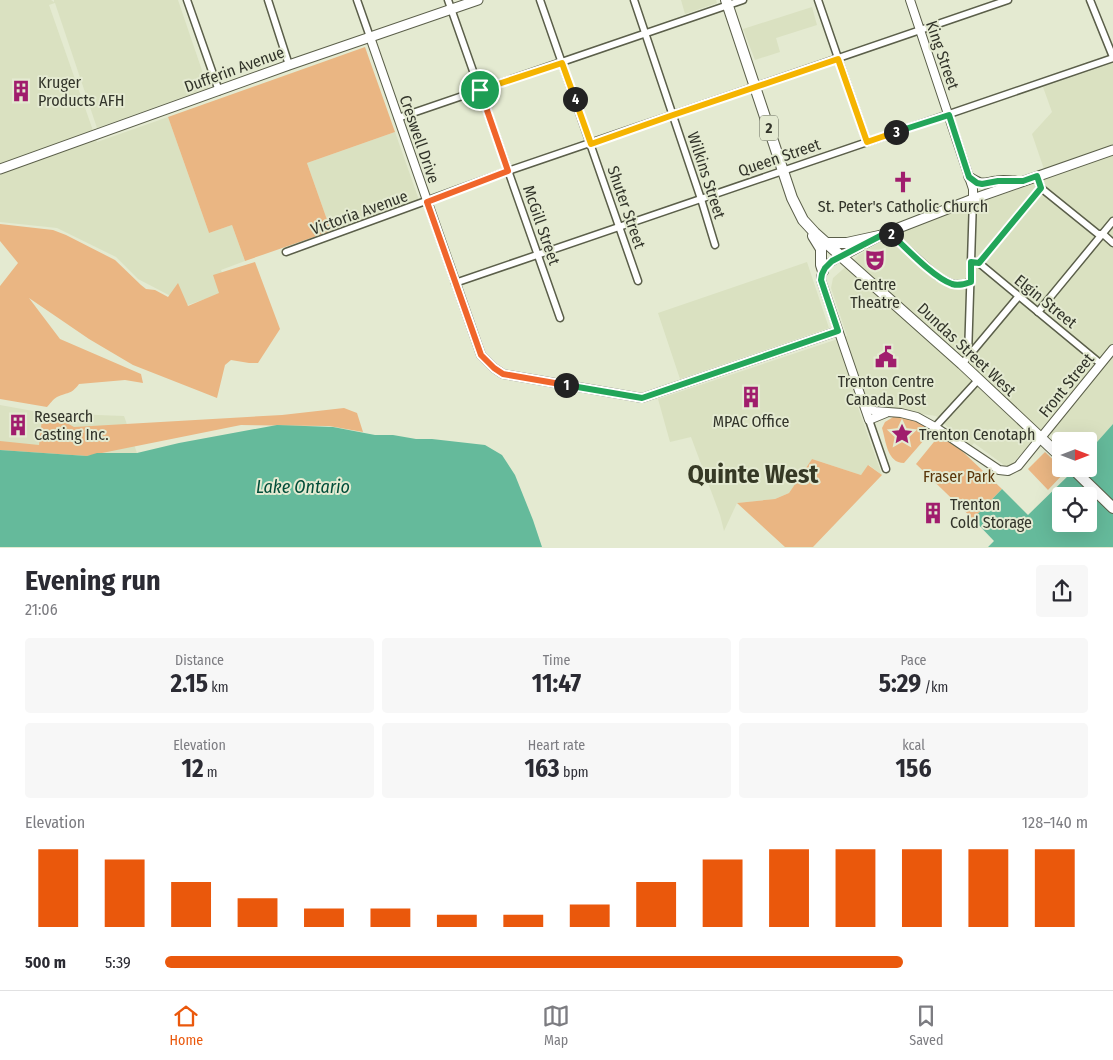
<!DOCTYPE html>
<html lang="en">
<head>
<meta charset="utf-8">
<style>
	body { margin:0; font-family:"Fira Sans Condensed",sans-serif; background:#f7f7f7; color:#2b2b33; height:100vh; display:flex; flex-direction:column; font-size:19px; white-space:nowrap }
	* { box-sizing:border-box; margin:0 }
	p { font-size:16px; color:#7c7c81 }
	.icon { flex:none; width:28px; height:28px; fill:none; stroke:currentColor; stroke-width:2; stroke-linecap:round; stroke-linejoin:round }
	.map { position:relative; height:548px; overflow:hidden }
	.sheet { display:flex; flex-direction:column; background:#fff; flex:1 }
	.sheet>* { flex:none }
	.needle { width:32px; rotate:90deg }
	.controls { position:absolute; left:1052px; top:432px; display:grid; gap:10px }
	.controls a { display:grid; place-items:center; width:45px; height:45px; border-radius:5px; background:#fff; box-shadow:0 5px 20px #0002; font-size:25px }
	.pin { position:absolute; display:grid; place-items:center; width:42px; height:42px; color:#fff; margin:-21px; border:2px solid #fff; border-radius:50%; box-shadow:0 1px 5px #0007 }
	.km { position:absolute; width:25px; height:25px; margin:-12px; border-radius:50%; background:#222; color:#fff; font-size:14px; line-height:25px; text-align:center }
	.round { display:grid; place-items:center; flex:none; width:52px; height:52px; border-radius:5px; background:#f7f7f7 }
	.overview { display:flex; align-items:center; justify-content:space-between; height:85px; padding:0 25px }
	h1 { font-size:28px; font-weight:700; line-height:38px }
	.metrics { display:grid; grid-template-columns:repeat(3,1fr); gap:8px; height:85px; padding:5px 25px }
	.metrics div { display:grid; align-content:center; border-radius:5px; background:#f7f7f7; text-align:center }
	.metrics b { font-size:25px; font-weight:700 }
	.metrics small { font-size:14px; font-weight:400 }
	.metrics p { font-size:14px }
	.chart { height:140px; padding:10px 25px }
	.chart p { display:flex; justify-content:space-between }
	.chart svg { width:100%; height:90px; margin-top:5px; stroke:#ea580c; stroke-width:6 }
	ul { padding:0 25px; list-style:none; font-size:16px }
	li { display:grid; grid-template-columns:80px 60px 1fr; align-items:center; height:38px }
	li i { height:12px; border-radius:6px; background:#ea580c }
	.menu { display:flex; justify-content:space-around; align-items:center; height:70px; border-top:1px solid #e1e1e2; background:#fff; font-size:14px; color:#7c7c81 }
	.menu a { display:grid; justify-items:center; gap:2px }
	.menu .on { color:#ea580c }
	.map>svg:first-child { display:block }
</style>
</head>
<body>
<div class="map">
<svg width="1113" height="548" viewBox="0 0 1113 548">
	<rect width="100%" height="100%" fill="#e4ead1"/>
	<g fill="#dae1c1">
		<path d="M 0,0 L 51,0 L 54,2 L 54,0 L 178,0 L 208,88 L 97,128 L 55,3 L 49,5 L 97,142 L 168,117 L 209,233 L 232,225 L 245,261 L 221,270 L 228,291 L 188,305 L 138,279 L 116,257 L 57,228 L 0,222 Z"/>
		<path d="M 681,0 L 716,0 L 717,3 L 685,14 Z"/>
		<path d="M 812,7 L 817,25 L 776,38 L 780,52 L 755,60 L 743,29 Z"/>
		<path d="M 1113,63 L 1113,424 L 1089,451 L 1089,441 L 1061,441 L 1061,443 L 1045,428 L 1008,468 L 974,443 L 970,448 L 936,416 L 857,405 L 882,475 L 869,465 L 861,475 L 812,459 L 789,493 L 775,499 L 737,503 L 724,531 L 720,515 L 691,437 L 670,442 L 658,399 L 847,336 L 831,288 L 833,278 L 859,255 L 888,237 L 938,217 L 958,211 L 1047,178 L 1032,134 L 1052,112 L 1043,87 Z"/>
		<path d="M 395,132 L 419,200 L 331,231 L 307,163 Z"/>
		<path d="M 807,262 L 829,328 L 680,379 L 658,313 Z"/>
		<path d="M 0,405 L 44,413 L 124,416 L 137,453 L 97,453 L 87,456 L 0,450 Z"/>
	</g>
	<g fill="#eab683">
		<path d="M 365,47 L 395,132 L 307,163 L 331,231 L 245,261 L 232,225 L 209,233 L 168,117 Z"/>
		<path d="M 0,224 L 53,230 L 66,235 L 115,260 L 141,285 L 146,289 L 155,290 L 168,297 L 178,283 L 188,306 L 219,293 L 213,275 L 255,262 L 280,329 L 258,363 L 249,363 L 231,360 L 225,365 L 217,398 L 133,365 L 89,339 L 29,298 L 60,339 L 141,374 L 143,383 L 125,380 L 79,384 C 71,395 67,392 57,397 C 53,399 50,404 47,407 L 0,399 L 0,286 L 18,263 L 0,241 Z"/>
		<path d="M 344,408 L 357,413 L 363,432 L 329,426 L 241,425 L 87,456 L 0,450 L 0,441 L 39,445 L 42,419 L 65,422 L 74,427 L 282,415 Z"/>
		<path d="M 895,416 C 906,419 925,421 931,432 L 904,463 C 887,463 886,441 882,428 L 885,422 Z"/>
		<path d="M 942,432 L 1002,489 L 973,519 L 916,464 Z"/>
		<path d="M 1045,452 L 1061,467 L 1061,469 L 1066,471 L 1048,490 L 1028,469 Z"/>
		<path d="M 812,459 L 861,475 L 868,465 L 882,475 L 813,547 L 785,547 L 737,503 L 775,499 L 789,493 Z"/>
	</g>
	<g fill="#65ba9b" fill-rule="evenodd">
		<path d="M 1113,424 L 1113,547 L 988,547 L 994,541 L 973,519 L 1002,489 L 1028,515 L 1070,474 L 1069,472 L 1072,469 L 1089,469 L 1089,451 ZM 1061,496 L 1089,496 L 1089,524 L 1061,524 Z"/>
		<path d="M 277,425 L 333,427 L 375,435 L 393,435 L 416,439 L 432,439 L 485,445 L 502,455 L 515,475 L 533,520 L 542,547 L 0,547 L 0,450 L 87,456 L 97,453 L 137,453 L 179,443 Z"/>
	</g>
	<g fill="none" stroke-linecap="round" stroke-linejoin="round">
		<g stroke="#5b5f4a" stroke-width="9">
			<g id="minor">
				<path d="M 187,0 L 219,91"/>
				<path d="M 268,0 L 289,65"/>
				<path d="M 357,0 L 370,37"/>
				<path d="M 448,0 L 560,318"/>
				<path d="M 540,0 L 638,281"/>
				<path d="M 634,0 L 701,199 L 715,245"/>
				<path d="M 818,0 L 867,142"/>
				<path d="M 1090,0 L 1113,57"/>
				<path d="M 398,118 L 743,0"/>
				<path d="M 1037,176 L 1041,188 L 1098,234 L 1103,234 L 1113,243"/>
				<path d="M 888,232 L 937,276 C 952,285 955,286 971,282"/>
				<path d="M 286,252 L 508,171 L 1008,0"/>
				<path d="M 971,262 L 979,263 L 1101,364"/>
				<path d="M 979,263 L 1041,188"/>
				<path d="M 455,283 L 1113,58"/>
				<path d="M 1038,312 L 1113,221"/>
				<path d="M 968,356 L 973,199"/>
				<path d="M 962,364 L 1019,296"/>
				<path d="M 869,420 L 886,469"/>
				<path d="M 935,427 L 978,380"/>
			</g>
		</g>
		<g stroke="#5b5f4a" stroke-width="10">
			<g id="tertiary">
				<path d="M 910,0 L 973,189 L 973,199"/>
				<path d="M 370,37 L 481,355 L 494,368 L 503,374 L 642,398 L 838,331"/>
				<path d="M 842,256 C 831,261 821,267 821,280 L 869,420 L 886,413"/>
				<path d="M 865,407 L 875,411 L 901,413 L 917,417 L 935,427 L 999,470 L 1008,471 L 1018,466 L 1113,349"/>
			</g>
		</g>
		<g stroke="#5b5f4a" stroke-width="11">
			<g id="secondary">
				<path d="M 0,169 L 289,65 L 478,0"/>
				<path d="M 969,177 C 983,186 982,183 997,181 C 1003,180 1009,181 1015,181"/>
				<path d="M 842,256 L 883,234 L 973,199 L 1113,150"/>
			</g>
		</g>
		<g stroke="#5b5f4a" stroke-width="12">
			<g id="primary">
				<path d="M 726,0 L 792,198 L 803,220 L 815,233 L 962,364 L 1061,457"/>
				<path d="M 813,236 L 821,249 L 821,265 L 823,271"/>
				<path d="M 826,243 L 847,243 L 879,236"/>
				<path d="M 1073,469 L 1113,508"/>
			</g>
		</g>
		<use href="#minor" stroke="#fff" stroke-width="6"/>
		<use href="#tertiary" stroke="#fff" stroke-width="8"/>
		<use href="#secondary" stroke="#fff" stroke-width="9"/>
		<use href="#primary" stroke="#fff" stroke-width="10"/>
	</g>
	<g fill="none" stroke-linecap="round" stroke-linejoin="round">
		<g stroke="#fff" stroke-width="10">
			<path id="split-1" d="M 480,90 L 508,171 L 427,202 L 481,355 L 494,368 L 503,374 L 566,385"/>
		</g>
		<g stroke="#fff" stroke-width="10">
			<path id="split-2" d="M 566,385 L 642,398 L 838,331 L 821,280 L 822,274 L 825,268 L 832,261 L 884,234 L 888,232 L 891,234"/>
		</g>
		<g stroke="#fff" stroke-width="10">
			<path id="split-3" d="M 891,234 C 906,248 934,278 952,284 C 959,286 965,284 971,282 L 971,262 L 979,263 L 1041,188 L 1037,176 L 1023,181 L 998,181 L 982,184 L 977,183 L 969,177 L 949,115 L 896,132"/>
		</g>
		<g stroke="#fff" stroke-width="10">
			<path id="split-4" d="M 575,99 L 591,144 L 673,115 L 838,59 L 867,142 L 896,132"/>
		</g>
		<g stroke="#fff" stroke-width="10">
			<path id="split-5" d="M 480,90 L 562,63 L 575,99"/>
		</g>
		<use href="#split-1" stroke="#f0652b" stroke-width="6"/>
		<use href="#split-2" stroke="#22a559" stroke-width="6"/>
		<use href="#split-3" stroke="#22a559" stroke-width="6"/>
		<use href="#split-4" stroke="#f5b400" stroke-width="6"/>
		<use href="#split-5" stroke="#f5b400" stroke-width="6"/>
	</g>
	<defs>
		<g id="building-bare" transform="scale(1.725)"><path d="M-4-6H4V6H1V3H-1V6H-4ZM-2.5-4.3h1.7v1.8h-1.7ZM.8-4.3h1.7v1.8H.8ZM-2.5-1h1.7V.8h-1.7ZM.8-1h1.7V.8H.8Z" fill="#a01d6d" stroke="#e4ead1" stroke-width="2.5" paint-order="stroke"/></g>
		<g id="church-bare" transform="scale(1.725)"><path d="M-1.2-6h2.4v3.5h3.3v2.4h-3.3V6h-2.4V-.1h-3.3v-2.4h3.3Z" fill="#a01d6d" stroke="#e4ead1" stroke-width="2.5" paint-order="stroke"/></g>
		<g id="theatre-bare" transform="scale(1.725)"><path d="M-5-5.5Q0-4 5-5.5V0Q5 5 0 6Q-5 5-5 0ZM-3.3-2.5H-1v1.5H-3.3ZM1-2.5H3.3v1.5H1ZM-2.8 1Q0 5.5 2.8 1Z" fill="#a01d6d" stroke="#e4ead1" stroke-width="2.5" paint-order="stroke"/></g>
		<g id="civic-bare" transform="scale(1.725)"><path d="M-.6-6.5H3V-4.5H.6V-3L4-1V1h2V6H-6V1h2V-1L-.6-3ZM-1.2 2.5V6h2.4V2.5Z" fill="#a01d6d" stroke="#e4ead1" stroke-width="2.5" paint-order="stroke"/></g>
		<g id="sight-bare" transform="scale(1.725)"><path d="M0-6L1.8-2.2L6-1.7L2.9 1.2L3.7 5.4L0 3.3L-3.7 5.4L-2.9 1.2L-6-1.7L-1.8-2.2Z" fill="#a01d6d" stroke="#e4ead1" stroke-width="2.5" paint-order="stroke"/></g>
	</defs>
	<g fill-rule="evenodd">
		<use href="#building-bare" x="21" y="91"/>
		<use href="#church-bare" x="903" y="182"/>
		<use href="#theatre-bare" x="875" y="260"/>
		<use href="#civic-bare" x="886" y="357"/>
		<use href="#building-bare" x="751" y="397"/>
		<use href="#building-bare" x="18" y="425"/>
		<use href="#sight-bare" x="902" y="434"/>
		<use href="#building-bare" x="933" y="513"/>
	</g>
	<g text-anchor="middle" stroke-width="4" stroke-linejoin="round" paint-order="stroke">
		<rect fill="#e4ead1" stroke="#676b5c" stroke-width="1" x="760" y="115.5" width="18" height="25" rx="4"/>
		<g font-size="15" font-weight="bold" fill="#32342a">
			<text x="769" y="133">2</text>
		</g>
		<g font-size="16" fill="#32342a" stroke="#e4ead1">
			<text transform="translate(943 55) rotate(71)" y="6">King Street</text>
			<text transform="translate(234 69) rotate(-20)" y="6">Dufferin Avenue</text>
			<text transform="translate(420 139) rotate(71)" y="6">Creswell Drive</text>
			<text transform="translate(779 157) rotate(-19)" y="6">Queen Street</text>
			<text transform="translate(707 175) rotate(72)" y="6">Wilkins Street</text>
			<text transform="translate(627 207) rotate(71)" y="6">Shuter Street</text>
			<text transform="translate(359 212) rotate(-20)" y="6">Victoria Avenue</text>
			<text transform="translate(542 225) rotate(71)" y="6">McGill Street</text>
			<text transform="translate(1046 301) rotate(39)" y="6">Elgin Street</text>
			<text transform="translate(967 349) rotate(43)" y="6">Dundas Street West</text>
			<text transform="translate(1066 385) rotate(-51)" y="6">Front Street</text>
		</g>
		<g font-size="16" fill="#32342a" stroke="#e4ead1" text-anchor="start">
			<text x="38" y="88">Kruger<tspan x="38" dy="18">Products AFH</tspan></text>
			<text x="903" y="212" text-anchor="middle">St. Peter's Catholic Church</text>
			<text x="875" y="290" text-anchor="middle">Centre<tspan x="875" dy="18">Theatre</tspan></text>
			<text x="886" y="387" text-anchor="middle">Trenton Centre<tspan x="886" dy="18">Canada Post</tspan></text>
			<text x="34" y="422">Research<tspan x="34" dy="18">Casting Inc.</tspan></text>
			<text x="751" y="427" text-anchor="middle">MPAC Office</text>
			<text x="919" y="440">Trenton Cenotaph</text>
			<text x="950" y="510">Trenton<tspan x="950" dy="18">Cold Storage</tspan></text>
		</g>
		<g font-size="16" fill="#593509" stroke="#e4ead1">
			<text x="959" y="482">Fraser Park</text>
		</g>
		<g font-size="18" font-style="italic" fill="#014d39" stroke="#e4ead1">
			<text x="303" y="493">Lake Ontario</text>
		</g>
		<g font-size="26" font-weight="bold" fill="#363925" stroke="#e4ead1">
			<text x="753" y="483">Quinte West</text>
		</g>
	</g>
</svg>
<div class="controls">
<a><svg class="needle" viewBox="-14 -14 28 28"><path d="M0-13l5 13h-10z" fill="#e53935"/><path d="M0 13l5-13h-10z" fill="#7c7c81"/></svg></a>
<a><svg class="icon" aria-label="locate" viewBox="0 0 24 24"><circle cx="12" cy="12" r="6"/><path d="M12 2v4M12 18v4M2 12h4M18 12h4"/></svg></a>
</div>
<div class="pin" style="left:480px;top:90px;background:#1e9e55"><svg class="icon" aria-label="arrive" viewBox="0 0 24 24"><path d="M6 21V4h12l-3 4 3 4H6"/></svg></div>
<b class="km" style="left:566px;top:385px">1</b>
<b class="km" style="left:891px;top:234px">2</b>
<b class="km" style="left:896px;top:132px">3</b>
<b class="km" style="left:575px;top:99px">4</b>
</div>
<section class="sheet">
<div class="overview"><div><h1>Evening run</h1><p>21:06</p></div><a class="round"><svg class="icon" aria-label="share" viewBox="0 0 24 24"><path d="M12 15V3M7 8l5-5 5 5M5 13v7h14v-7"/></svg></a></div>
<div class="metrics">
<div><p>Distance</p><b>2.15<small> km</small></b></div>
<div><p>Time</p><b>11:47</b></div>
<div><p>Pace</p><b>5:29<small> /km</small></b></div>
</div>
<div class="metrics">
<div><p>Elevation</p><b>12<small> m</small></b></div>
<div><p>Heart rate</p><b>163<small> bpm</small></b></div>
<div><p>kcal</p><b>156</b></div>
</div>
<div class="chart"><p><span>Elevation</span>128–140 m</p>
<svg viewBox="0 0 160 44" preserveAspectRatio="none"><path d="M5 44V6M15 44V11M25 44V22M35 44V30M45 44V35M55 44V35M65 44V38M75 44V38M85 44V33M95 44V22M105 44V11M115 44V6M125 44V6M135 44V6M145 44V6M155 44V6"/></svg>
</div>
<ul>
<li><b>500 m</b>5:39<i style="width:80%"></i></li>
</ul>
</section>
<nav class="menu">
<a class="on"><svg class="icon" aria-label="home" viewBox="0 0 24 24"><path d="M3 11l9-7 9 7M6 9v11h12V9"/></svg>Home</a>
<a><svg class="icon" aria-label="map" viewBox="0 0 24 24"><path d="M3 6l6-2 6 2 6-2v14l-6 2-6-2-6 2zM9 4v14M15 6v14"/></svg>Map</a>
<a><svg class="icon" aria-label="saved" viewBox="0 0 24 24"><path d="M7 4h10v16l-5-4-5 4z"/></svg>Saved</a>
</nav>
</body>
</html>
